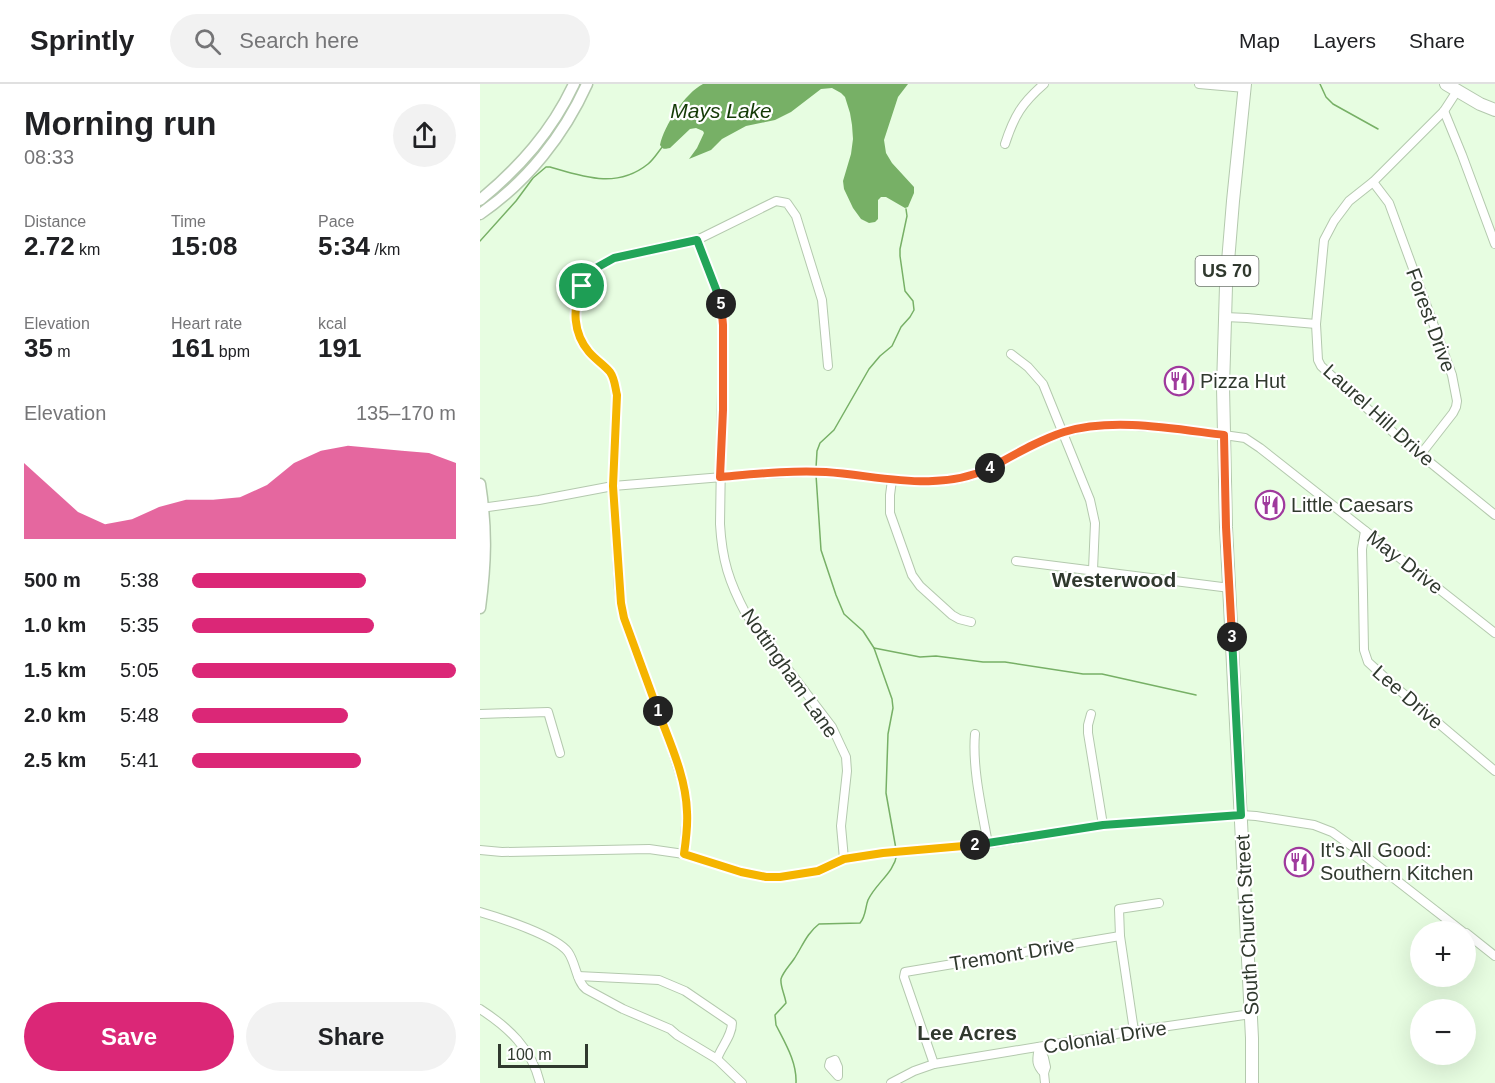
<!DOCTYPE html>
<html lang="en">
<head>
<meta charset="utf-8">
<style>
	body { margin:0; font-family:Helvetica,sans-serif; background:#f2f2f2; color:#202124; height:100vh; display:flex; flex-direction:column; font-size:22px; white-space:nowrap }
	* { box-sizing:border-box; margin:0 }
	p { font-size:20px; color:#757577 }
	.icon { flex:none; width:33px; height:33px; fill:none; stroke:currentColor; stroke-width:2; stroke-linecap:round; stroke-linejoin:round }
	.map { position:relative; flex:1; overflow:hidden }
	.panel { display:flex; flex-direction:column; background:#fff; width:480px }
	.panel>* { flex:none }
	.buttons { position:absolute; left:930px; top:837px; display:grid; gap:12px }
	.buttons a { display:grid; place-items:center; width:66px; height:66px; border-radius:50%; background:#fff; box-shadow:0 6px 24px #0002; font-size:30px }
	.scale { position:absolute; left:18px; bottom:15px; width:90px; box-sizing:border-box; padding-left:6px; border:3px solid #30392e; border-top:0; font-size:16px; line-height:21px; white-space:nowrap; color:#30392e; -webkit-text-stroke:4px #fff; paint-order:stroke }
	.pin { position:absolute; display:grid; place-items:center; width:51px; height:51px; color:#fff; margin:-26px; border:3px solid #fff; border-radius:50%; box-shadow:0 2px 6px #0007 }
	.km { position:absolute; width:30px; height:30px; margin:-15px; border-radius:50%; background:#222; color:#fff; font-size:16px; line-height:30px; text-align:center }
	.round { display:grid; place-items:center; flex:none; width:63px; height:63px; border-radius:32px; background:#f2f2f2 }
	.summary { display:flex; align-items:center; justify-content:space-between; height:102px; padding:0 24px }
	h1 { font-size:33px; font-weight:800; line-height:45px }
	.stats { display:grid; grid-template-columns:repeat(3,1fr); gap:9px; height:102px; padding:6px 24px }
	.stats div { display:grid; align-content:center }
	.stats b { font-size:26px; font-weight:800 }
	.stats small { font-size:16px; font-weight:400 }
	.stats p { font-size:16px }
	.chart { height:168px; padding:12px 24px }
	.chart p { display:flex; justify-content:space-between }
	.chart svg { width:100%; height:108px; margin-top:6px; fill:#db2777; opacity:.7 }
	.cta { display:flex; gap:12px; margin-top:auto; padding:12px 24px }
	.cta a { flex:1; height:69px; border-radius:36px; background:#db2777; color:#fff; font-size:24px; font-weight:800; line-height:69px; text-align:center }
	.cta a+a { background:#f2f2f2; color:#202124 }
	ul { padding:0 24px; list-style:none; font-size:20px }
	li { display:grid; grid-template-columns:96px 72px 1fr; align-items:center; height:45px }
	li i { height:15px; border-radius:8px; background:#db2777 }
	header { display:flex; align-items:center; gap:36px; box-sizing:border-box; height:84px; padding:0 30px; background:#fff; border-bottom:2px solid #e0e0e0 }
	header strong { font-size:28px }
	nav { display:flex; gap:33px; margin-inline-start:auto; font-size:21px }
	.search { width:420px; height:54px; background:#f2f2f2; display:flex; align-items:center; gap:15px; box-sizing:border-box; padding:0 21px; border-radius:33px; color:#757577; font-size:22px }
	main { display:flex; flex:1; min-height:0 }
	.map>svg:first-child { display:block }
</style>
</head>
<body>
<header>
<strong>Sprintly</strong>
<div class="search"><svg class="icon" aria-label="search" viewBox="0 0 24 24"><circle cx="10" cy="10" r="6"/><path d="M15 15l6 6"/></svg>Search here</div>
<nav><a>Map</a><a>Layers</a><a>Share</a></nav>
</header>
<main>
<section class="panel">
<div class="summary"><div><h1>Morning run</h1><p>08:33</p></div><a class="round"><svg class="icon" aria-label="share" viewBox="0 0 24 24"><path d="M12 15V3M7 8l5-5 5 5M5 13v7h14v-7"/></svg></a></div>
<div class="stats">
<div><p>Distance</p><b>2.72<small> km</small></b></div>
<div><p>Time</p><b>15:08</b></div>
<div><p>Pace</p><b>5:34<small> /km</small></b></div>
</div>
<div class="stats">
<div><p>Elevation</p><b>35<small> m</small></b></div>
<div><p>Heart rate</p><b>161<small> bpm</small></b></div>
<div><p>kcal</p><b>191</b></div>
</div>
<div class="chart"><p><span>Elevation</span>135–170 m</p>
<svg viewBox="0 0 160 44" preserveAspectRatio="none"><path d="M0 44V13L10 23L20 33L30 38L40 36L50 31L60 28L70 28L80 27L90 22L100 13L110 8L120 6L130 7L140 8L150 9L160 13V44z"/></svg>
</div>
<ul>
<li><b>500 m</b>5:38<i style="width:66%"></i></li>
<li><b>1.0 km</b>5:35<i style="width:69%"></i></li>
<li><b>1.5 km</b>5:05<i style="width:100%"></i></li>
<li><b>2.0 km</b>5:48<i style="width:59%"></i></li>
<li><b>2.5 km</b>5:41<i style="width:64%"></i></li>
</ul>
<div class="cta"><a>Save</a><a>Share</a></div>
</section>
<div class="map">
<svg width="1015" height="999" viewBox="0 0 1015 999">
	<rect width="100%" height="100%" fill="#e7fde1"/>
	<path fill="#77b066" d="M 223,0 L 428,0 L 418,13 L 404,56 L 406,69 L 412,79 L 434,103 L 434,109 L 428,123 L 425,124 L 406,113 L 401,113 L 398,116 L 398,135 L 395,138 L 389,139 L 381,135 L 373,124 L 364,105 L 363,97 L 371,70 L 373,55 L 372,41 L 370,29 L 365,13 L 361,9 L 352,4 L 341,5 L 311,28 L 295,36 L 266,42 L 242,55 L 231,66 L 209,75 L 217,64 L 224,49 L 223,47 L 216,44 L 210,45 L 190,64 C 185,65 183,66 180,61 C 184,42 205,9 223,0 Z"/>
	<g fill="none" stroke-linecap="round" stroke-linejoin="round">
		<g stroke="#77b066" stroke-width="1.5">
			<path d="M 840,0 L 846,13 L 853,20 L 898,45"/>
			<path d="M 0,157 L 36,117 L 53,94 L 66,83 L 70,83 C 104,93 137,105 168,80 C 174,75 178,68 183,62"/>
			<path d="M 336,384 L 337,367 L 340,359 L 354,346 L 389,285 L 400,272 L 412,262 L 421,243 L 430,233 L 434,226 L 433,217 L 425,207 L 420,172 L 420,165 L 427,132 L 426,125"/>
			<path d="M 336,391 L 341,466 L 356,511 L 364,530 L 383,547 L 394,564 L 412,615 L 413,624 L 408,650 L 406,709 L 416,765"/>
			<path d="M 394,564 L 440,573 L 456,572 L 503,578 L 525,578 L 603,590 L 622,590 L 716,611"/>
			<path d="M 316,999 C 317,978 305,959 296,941 L 295,931 L 306,919 C 305,911 300,902 301,895 C 303,888 310,881 314,875 C 322,863 327,849 339,840 L 380,839 C 386,832 385,824 388,816 C 396,799 414,789 417,770"/>
		</g>
		<g stroke="#b4c9ae" stroke-width="10">
			<g id="street">
				<path d="M 719,0 L 765,4"/>
				<path d="M 977,7 L 964,27 L 893,98 L 869,117 L 854,137 L 844,156 L 836,240 L 838,276 L 841,282 L 915,350 L 1015,431"/>
				<path d="M 964,27 L 982,71 L 1015,160"/>
				<path d="M 525,60 C 534,32 542,19 564,0"/>
				<path d="M 893,98 L 909,119 L 972,291 L 977,317 L 976,323 L 973,329 L 941,370"/>
				<path d="M 217,156 L 239,213 L 243,241 L 240,440 C 242,476 249,498 266,530 L 352,643 L 366,673 L 367,687 L 361,742 L 364,775"/>
				<path d="M 745,233 L 767,234 L 836,240"/>
				<path d="M 531,270 L 548,283 L 563,300 L 610,416 L 615,439 L 613,486"/>
				<path d="M 412,396 L 410,411 L 410,429 L 432,491 L 440,502 L 472,531 L 479,535 L 491,538"/>
				<path d="M 1,424 L 59,416 L 133,402 L 267,391 L 323,388 L 346,388 L 430,397 L 453,398 L 473,396 L 491,392 L 507,385 L 549,363 L 584,348 L 608,343 L 638,341 L 691,344 L 744,351 L 765,354 L 780,364 L 1015,549"/>
				<path d="M 885,447 L 882,465 L 883,510 L 884,566 L 888,578 L 912,600 L 1015,687"/>
				<path d="M 536,477 L 750,504"/>
				<path d="M 0,630 L 68,628 L 80,669"/>
				<path d="M 611,630 L 608,641 L 608,649 L 623,741"/>
				<path d="M 495,650 C 492,684 502,726 508,760"/>
				<path d="M 0,766 L 22,768 L 169,765 L 204,770 L 273,791 L 300,793 L 338,787 L 364,775 L 403,769 L 508,760 L 623,741 L 761,731 L 776,732 L 834,741 L 852,748 L 884,771 L 983,848"/>
				<path d="M 204,770 L 207,727 L 205,706 L 192,665 L 144,534 L 139,506 L 133,402 L 137,311 L 134,296 L 130,288 L 109,269 L 103,260 L 96,243 L 95,231 L 98,211 L 102,202 L 109,192 L 116,184 L 134,174 L 217,156 L 296,117 L 307,119 L 316,132 L 342,216 L 348,282"/>
				<path d="M 0,828 C 21,834 76,852 88,868 C 96,879 96,897 106,905 L 143,925 L 190,945 L 197,951 L 237,975 L 262,999"/>
				<path d="M 986,849 L 1015,872"/>
				<path d="M 98,892 L 179,896 L 205,907 L 252,939 C 252,952 241,963 237,975"/>
				<path d="M 0,925 C 28,943 52,965 60,999"/>
				<path d="M 654,947 L 640,852 L 639,825 L 679,819"/>
				<path d="M 559,963 L 564,974 L 566,983 L 564,989 L 565,999"/>
				<path d="M 559,963 C 557,975 555,980 564,989"/>
				<path d="M 355,976 L 358,983 L 358,992 L 349,982 L 350,978 Z"/>
				<path d="M 454,980 L 424,893 L 425,888 L 640,852"/>
				<path d="M 411,999 L 434,987 L 454,980 L 654,947 L 771,930"/>
			</g>
		</g>
		<g stroke="#b4c9ae" stroke-width="13">
			<g id="secondary">
				<path d="M 0,116 C 40,83 72,47 94,0"/>
				<path d="M 0,130 C 47,98 84,51 107,0"/>
				<path d="M 0,400 C 7,445 6,479 0,524"/>
			</g>
		</g>
		<g stroke="#b4c9ae" stroke-width="14">
			<g id="primary">
				<path d="M 765,0 L 753,117 L 746,202 L 743,303 L 746,443 L 772,954 L 772,999"/>
				<path d="M 966,0 L 1000,20 L 1015,26"/>
			</g>
		</g>
		<use href="#street" stroke="#fff" stroke-width="8"/>
		<use href="#secondary" stroke="#fff" stroke-width="10"/>
		<use href="#primary" stroke="#fff" stroke-width="12"/>
	</g>
	<g fill="none" stroke-linecap="round" stroke-linejoin="round">
		<g stroke="#fff" stroke-width="12">
			<path id="split-1" d="M 102,202 C 92,224 93,249 109,268 C 116,276 124,281 130,288 C 135,295 135,303 137,311 L 133,402 L 141,519 L 144,534 L 178,627"/>
		</g>
		<g stroke="#fff" stroke-width="12">
			<path id="split-2" d="M 178,627 C 190,659 206,693 207,728 C 208,742 206,756 204,770 L 261,788 L 286,793 L 300,793 L 338,787 L 364,775 L 403,769 L 495,761"/>
		</g>
		<g stroke="#fff" stroke-width="12">
			<path id="split-3" d="M 495,761 L 623,741 L 761,731 L 752,553"/>
		</g>
		<g stroke="#fff" stroke-width="12">
			<path id="split-4" d="M 510,384 C 534,371 559,356 584,348 C 633,333 695,345 744,351 L 746,443 L 752,553"/>
		</g>
		<g stroke="#fff" stroke-width="12">
			<path id="split-5" d="M 241,220 L 243,241 L 243,326 L 240,393 C 275,390 311,386 346,388 C 402,392 457,409 510,384"/>
		</g>
		<g stroke="#fff" stroke-width="12">
			<path id="split-6" d="M 102,202 L 116,184 L 134,174 L 217,156 L 239,213 L 241,220"/>
		</g>
		<use href="#split-1" stroke="#f5b400" stroke-width="8"/>
		<use href="#split-2" stroke="#f5b400" stroke-width="8"/>
		<use href="#split-3" stroke="#22a559" stroke-width="8"/>
		<use href="#split-4" stroke="#f0652b" stroke-width="8"/>
		<use href="#split-5" stroke="#f0652b" stroke-width="8"/>
		<use href="#split-6" stroke="#22a559" stroke-width="8"/>
	</g>
	<defs>
		<g id="restaurant-ring" transform="scale(1.5)"><circle r="9.5" fill="#fff" stroke="#9f399d" stroke-width="1.5"/><path d="M-5-6h1v4h1v-4h1v4h1v-4h1v5L-1.5 .5V6h-2V.5L-5-1ZM5-6V6H3V1.5H1.5Q1.5-4 5-6Z" fill="#9f399d"/></g>
	</defs>
	<g fill-rule="evenodd">
		<use href="#restaurant-ring" x="699" y="297"/>
		<use href="#restaurant-ring" x="790" y="421"/>
		<use href="#restaurant-ring" x="819" y="778"/>
	</g>
	<g text-anchor="middle" stroke-width="4.5" stroke-linejoin="round" paint-order="stroke">
		<rect fill="#fff" stroke="#6e746d" stroke-width="1.5" x="715.5" y="172" width="63" height="30" rx="4.5"/>
		<g font-size="18" font-weight="bold" fill="#30392e">
			<text x="747" y="193">US 70</text>
		</g>
		<g font-size="20" fill="#30392e" stroke="#fff">
			<text transform="translate(951 236) rotate(70)" y="7">Forest Drive</text>
			<text transform="translate(899 331) rotate(42)" y="7">Laurel Hill Drive</text>
			<text transform="translate(925 478) rotate(38)" y="7">May Drive</text>
			<text transform="translate(310 589) rotate(55)" y="7">Nottingham Lane</text>
			<text transform="translate(928 613) rotate(41)" y="7">Lee Drive</text>
			<text transform="translate(767 841) rotate(-93)" y="7">South Church Street</text>
			<text transform="translate(532 870) rotate(-9)" y="7">Tremont Drive</text>
			<text transform="translate(625 953) rotate(-9)" y="7">Colonial Drive</text>
		</g>
		<g font-size="20" fill="#30392e" stroke="#fff" text-anchor="start">
			<text x="720" y="304">Pizza Hut</text>
			<text x="811" y="428">Little Caesars</text>
			<text x="840" y="773">It's All Good:<tspan x="840" dy="23">Southern Kitchen</tspan></text>
		</g>
		<g font-size="21" font-style="italic" fill="#143a06" stroke="#fff">
			<text x="241" y="34">Mays Lake</text>
		</g>
		<g font-size="21" font-weight="bold" fill="#30392e" stroke="#fff">
			<text x="634" y="503">Westerwood</text>
			<text x="487" y="956">Lee Acres</text>
		</g>
	</g>
</svg>
<div class="buttons">
<a>+</a>
<a>−</a>
</div>
<div class="scale">100 m</div>
<div class="pin" style="left:102px;top:202px;background:#1e9e55"><svg class="icon" aria-label="arrive" viewBox="0 0 24 24"><path d="M6 21V4h12l-3 4 3 4H6"/></svg></div>
<b class="km" style="left:178px;top:627px">1</b>
<b class="km" style="left:495px;top:761px">2</b>
<b class="km" style="left:752px;top:553px">3</b>
<b class="km" style="left:510px;top:384px">4</b>
<b class="km" style="left:241px;top:220px">5</b>
</div>
</main>
</body>
</html>
